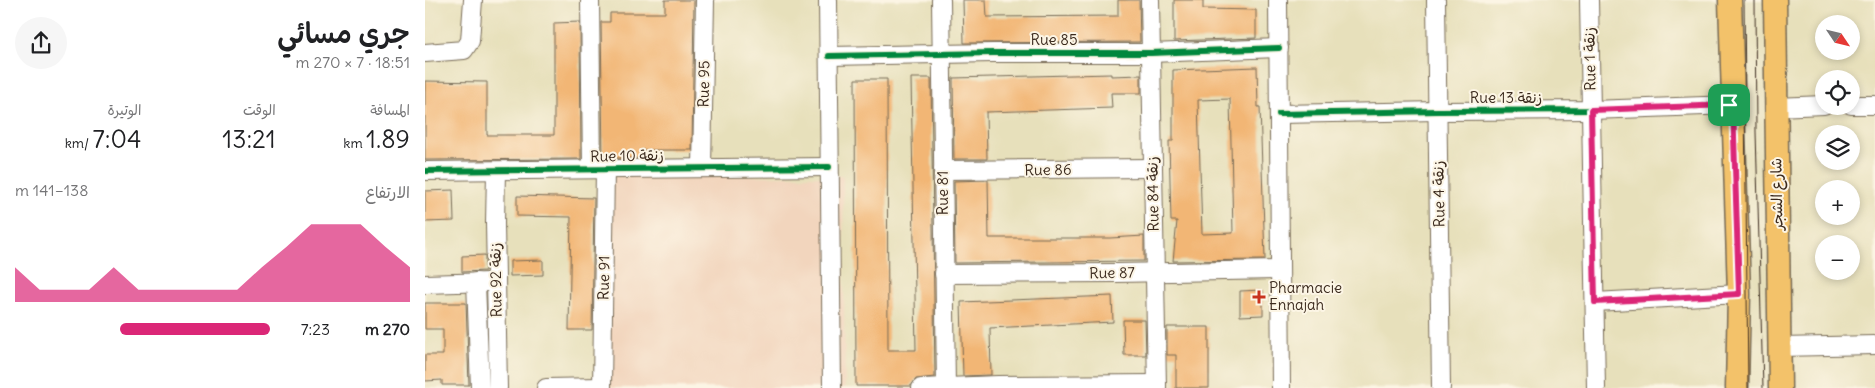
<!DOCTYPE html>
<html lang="ar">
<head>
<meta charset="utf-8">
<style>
	body { margin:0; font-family:Delius,"Playpen Sans Arabic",sans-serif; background:#f6f6f6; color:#202124; direction:rtl; height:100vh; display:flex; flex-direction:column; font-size:19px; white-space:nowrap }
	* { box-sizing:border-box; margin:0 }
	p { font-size:16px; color:#757577 }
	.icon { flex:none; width:28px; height:28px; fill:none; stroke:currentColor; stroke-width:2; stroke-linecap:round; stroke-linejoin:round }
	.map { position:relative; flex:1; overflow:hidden; direction:ltr }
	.side { display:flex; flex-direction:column; background:#fff; width:425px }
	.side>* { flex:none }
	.needle { width:32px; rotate:125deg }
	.fabs { position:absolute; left:1390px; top:15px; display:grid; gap:10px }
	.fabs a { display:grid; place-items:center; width:45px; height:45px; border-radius:50%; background:#fff; box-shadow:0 2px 8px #0003; font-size:25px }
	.pin { position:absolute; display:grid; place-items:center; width:42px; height:42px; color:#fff; margin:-21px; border-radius:10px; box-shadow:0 2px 8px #0006 }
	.round { display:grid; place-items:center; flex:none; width:52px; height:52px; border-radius:26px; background:#f6f6f6 }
	.summary { display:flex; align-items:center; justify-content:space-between; height:85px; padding:0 15px }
	h1 { font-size:28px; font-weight:600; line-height:38px }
	.figures { display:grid; grid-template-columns:repeat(3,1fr); gap:8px; height:85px; padding:5px 15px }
	.figures div { display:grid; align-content:center }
	.figures b { font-size:25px; font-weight:600 }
	.figures small { font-size:14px; font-weight:400 }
	.figures p { font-size:14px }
	.chart { height:140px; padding:10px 15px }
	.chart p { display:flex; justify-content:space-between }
	.chart svg { width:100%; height:90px; margin-top:5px; fill:#db2777; opacity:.7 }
	ul { padding:0 15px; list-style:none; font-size:16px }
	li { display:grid; grid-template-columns:80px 60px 1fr; align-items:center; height:38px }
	li i { height:12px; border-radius:6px; background:#db2777 }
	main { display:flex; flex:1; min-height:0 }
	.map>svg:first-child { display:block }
</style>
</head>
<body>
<main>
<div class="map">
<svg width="1450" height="388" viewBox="0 0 1450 388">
	<rect width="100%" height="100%" fill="#fcf5e5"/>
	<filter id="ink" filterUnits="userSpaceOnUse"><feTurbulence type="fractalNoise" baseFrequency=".02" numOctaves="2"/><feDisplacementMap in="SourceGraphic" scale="10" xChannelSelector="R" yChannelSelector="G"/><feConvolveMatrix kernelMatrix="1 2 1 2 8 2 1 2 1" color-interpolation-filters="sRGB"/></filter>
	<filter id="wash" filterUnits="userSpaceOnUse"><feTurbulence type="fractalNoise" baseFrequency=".0096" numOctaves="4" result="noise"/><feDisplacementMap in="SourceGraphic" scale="20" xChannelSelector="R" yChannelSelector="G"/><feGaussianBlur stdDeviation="1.12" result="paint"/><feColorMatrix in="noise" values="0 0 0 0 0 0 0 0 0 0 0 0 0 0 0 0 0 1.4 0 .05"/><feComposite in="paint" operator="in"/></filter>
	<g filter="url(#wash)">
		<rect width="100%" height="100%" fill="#e7e0bb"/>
		<path fill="#f2d5bd" d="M 183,176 L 418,176 L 420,388 L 184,388 Z"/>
		<g id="blocks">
			<g fill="#f2b674" fill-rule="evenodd">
				<path d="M 240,0 L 269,0 L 267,150 L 217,150 L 217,158 L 178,158 L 176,22 L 185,22 L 185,13 L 240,13 Z"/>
				<path d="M 538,0 L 561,0 L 562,17 L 693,16 L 693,0 L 714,0 L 715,42 L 539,43 Z"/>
				<path d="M 749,0 L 778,0 L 778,9 L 831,10 L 831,38 L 749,41 Z"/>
				<path d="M 155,22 L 156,159 L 0,160 L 0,81 L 62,82 L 62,135 L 129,135 L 129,23 Z"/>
				<path d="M 832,67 L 833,107 L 835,107 L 840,260 L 748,261 L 752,221 L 746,221 L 744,141 L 748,141 L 748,70 ZM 805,99 L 808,233 L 777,234 L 773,100 Z"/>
				<path d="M 686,74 L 686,76 L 716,75 L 716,93 L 686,93 L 687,108 L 561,112 L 562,159 L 529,159 L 528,78 Z"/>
				<path d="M 486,78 L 506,78 L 510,377 L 491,379 L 486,386 L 431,386 L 430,79 L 462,79 L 463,350 L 491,350 Z"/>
				<path d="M 563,180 L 564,238 L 685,238 L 719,236 L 719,261 L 530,263 L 529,181 Z"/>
				<path d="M 28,190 L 29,221 L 0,222 L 0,191 Z"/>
				<path d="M 92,196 L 169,198 L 167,330 L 144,330 L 146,217 L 92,216 Z"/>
				<path d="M 60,255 L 60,271 L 37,272 L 37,256 Z"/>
				<path d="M 118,260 L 118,275 L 85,276 L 85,261 Z"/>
				<path d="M 838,290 L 838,315 L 815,316 L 815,291 Z"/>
				<path d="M 687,296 L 688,322 L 565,328 L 566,375 L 538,376 L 536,302 Z"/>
				<path d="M 0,303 L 41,303 L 44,385 L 17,385 L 17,380 L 0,381 L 0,355 L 18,355 L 18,329 L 0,329 Z"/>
				<path d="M 698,320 L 720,320 L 721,355 L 699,355 Z"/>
				<path d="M 742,327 L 784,327 L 784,388 L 751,388 L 751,355 L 742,355 Z"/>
			</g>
		</g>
	</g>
	<g filter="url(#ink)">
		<use href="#blocks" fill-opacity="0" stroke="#776a55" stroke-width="1"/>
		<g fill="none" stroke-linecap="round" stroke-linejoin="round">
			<g stroke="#776a55" stroke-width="20">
				<g id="minor">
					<path d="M 165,0 L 167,168"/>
					<path d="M 403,0 L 407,388"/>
					<path d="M 516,0 L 521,387"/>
					<path d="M 725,0 L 732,388"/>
					<path d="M 853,0 L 856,388"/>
					<path d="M 1011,0 L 1016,388"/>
					<path d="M 1164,0 L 1171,388"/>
					<path d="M 0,53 L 39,50 L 45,41 L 48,0"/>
					<path d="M 404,56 L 568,53 L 726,53 L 854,48"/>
					<path d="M 1426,105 L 1450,105"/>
					<path d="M 1351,107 L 1399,105"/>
					<path d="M 854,114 L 1013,111 L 1166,110 L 1308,105"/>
					<path d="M 277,168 L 280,0"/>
					<path d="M 518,170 L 727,168"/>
					<path d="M 0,171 L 404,167"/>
					<path d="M 71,171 L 70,223 L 73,388"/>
					<path d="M 519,274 L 692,273 L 855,270"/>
					<path d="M 51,282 L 55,388"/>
					<path d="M 0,284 L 64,282"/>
					<path d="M 1170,302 L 1314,294"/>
					<path d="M 1355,347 L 1450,345"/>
					<path d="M 121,388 L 177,387"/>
					<path d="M 177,388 L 180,168"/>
					<path d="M 496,388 L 573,385 L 732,384"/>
				</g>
			</g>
			<g stroke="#776a55" stroke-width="25">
				<g id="major">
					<path d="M 1305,0 L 1314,294 L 1312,388"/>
					<path d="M 1350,0 L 1355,388"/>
				</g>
			</g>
			<use href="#minor" stroke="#fff" stroke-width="18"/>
			<use href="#major" stroke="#f3c26a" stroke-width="22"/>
			<g stroke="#3b2a1e" stroke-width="1">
				<path d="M 1319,0 L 1323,388"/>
				<path d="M 1330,0 L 1331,132 L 1338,388"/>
			</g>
			<g stroke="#fcf5e5" stroke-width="9">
				<g id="cycleway">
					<path d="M 404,56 L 568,53 L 726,53 L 854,48"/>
					<path d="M 854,114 L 1013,111 L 1166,110 L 1308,105"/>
					<path d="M 0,171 L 404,167"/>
				</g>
			</g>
			<use href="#cycleway" stroke="#00873e" stroke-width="6"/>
		</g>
	</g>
	<g fill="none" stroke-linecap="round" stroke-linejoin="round" filter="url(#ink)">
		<g stroke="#fff" stroke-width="10">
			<path id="route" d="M 1304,105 L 1308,105 L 1314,294 L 1170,302 L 1166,110 Z"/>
		</g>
		<use href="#route" stroke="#db2777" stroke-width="6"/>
	</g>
	<path fill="#c8321e" stroke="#fcf5e5" stroke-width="2" d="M831.5 289.5h5v5h5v5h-5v5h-5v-5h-5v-5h5z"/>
	<g text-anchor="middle" stroke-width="4" stroke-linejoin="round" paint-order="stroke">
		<g font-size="15" fill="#3b2a1e" stroke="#fcf5e5">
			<text x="629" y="45">Rue 85</text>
			<text transform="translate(1165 59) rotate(-91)" y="5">Rue 1 زنقة</text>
			<text transform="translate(279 84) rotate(-89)" y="5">Rue 95</text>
			<text x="1081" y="103">Rue 13 زنقة</text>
			<text transform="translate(202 156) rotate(-1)" y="5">Rue 10 زنقة</text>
			<text transform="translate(623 170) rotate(-1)" y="5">Rue 86</text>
			<text transform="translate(518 193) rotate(-90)" y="5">Rue 81</text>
			<text transform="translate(728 194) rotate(-91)" y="5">Rue 84 زنقة</text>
			<text transform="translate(1014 194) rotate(-91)" y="5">Rue 4 زنقة</text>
			<text transform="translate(1352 194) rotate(-91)" y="5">شارع الشجر</text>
			<text transform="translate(687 273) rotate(-1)" y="5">Rue 87</text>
			<text transform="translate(179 278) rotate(-89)" y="5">Rue 91</text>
			<text transform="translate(71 280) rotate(-91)" y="5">Rue 92 زنقة</text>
		</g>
		<g font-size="15" fill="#3b2a1e" stroke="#fcf5e5" text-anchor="start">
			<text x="844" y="293">Pharmacie<tspan x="844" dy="17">Ennajah</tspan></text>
		</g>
	</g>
</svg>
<div class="fabs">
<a><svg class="needle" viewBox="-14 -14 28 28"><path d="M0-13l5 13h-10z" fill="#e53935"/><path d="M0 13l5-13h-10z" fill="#757577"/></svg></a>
<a><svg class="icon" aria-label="locate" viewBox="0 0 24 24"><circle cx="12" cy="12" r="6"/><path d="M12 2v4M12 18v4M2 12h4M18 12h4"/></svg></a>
<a><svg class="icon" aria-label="layers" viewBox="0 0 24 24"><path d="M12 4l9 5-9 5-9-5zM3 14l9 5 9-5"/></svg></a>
<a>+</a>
<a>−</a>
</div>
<div class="pin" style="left:1304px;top:105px;background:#1e9e55"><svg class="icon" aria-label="arrive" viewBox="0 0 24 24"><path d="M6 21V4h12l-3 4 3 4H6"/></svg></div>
</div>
<section class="side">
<div class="summary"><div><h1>جري مسائي</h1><p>18:51 · 7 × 270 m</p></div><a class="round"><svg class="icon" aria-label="share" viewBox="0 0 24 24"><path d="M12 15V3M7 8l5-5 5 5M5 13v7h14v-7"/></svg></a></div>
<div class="figures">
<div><p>المسافة</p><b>1.89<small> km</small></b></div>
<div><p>الوقت</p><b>13:21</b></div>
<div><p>الوتيرة</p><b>7:04<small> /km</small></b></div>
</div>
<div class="chart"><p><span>الارتفاع</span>138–141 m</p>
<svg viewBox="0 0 160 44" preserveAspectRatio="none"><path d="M0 44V27L10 38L20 38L30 38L40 27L50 38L60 38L70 38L80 38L90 38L100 27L110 17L120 6L130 6L140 6L150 17L160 27V44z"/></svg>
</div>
<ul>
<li><b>270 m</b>7:23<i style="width:59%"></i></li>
</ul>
</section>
</main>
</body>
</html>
